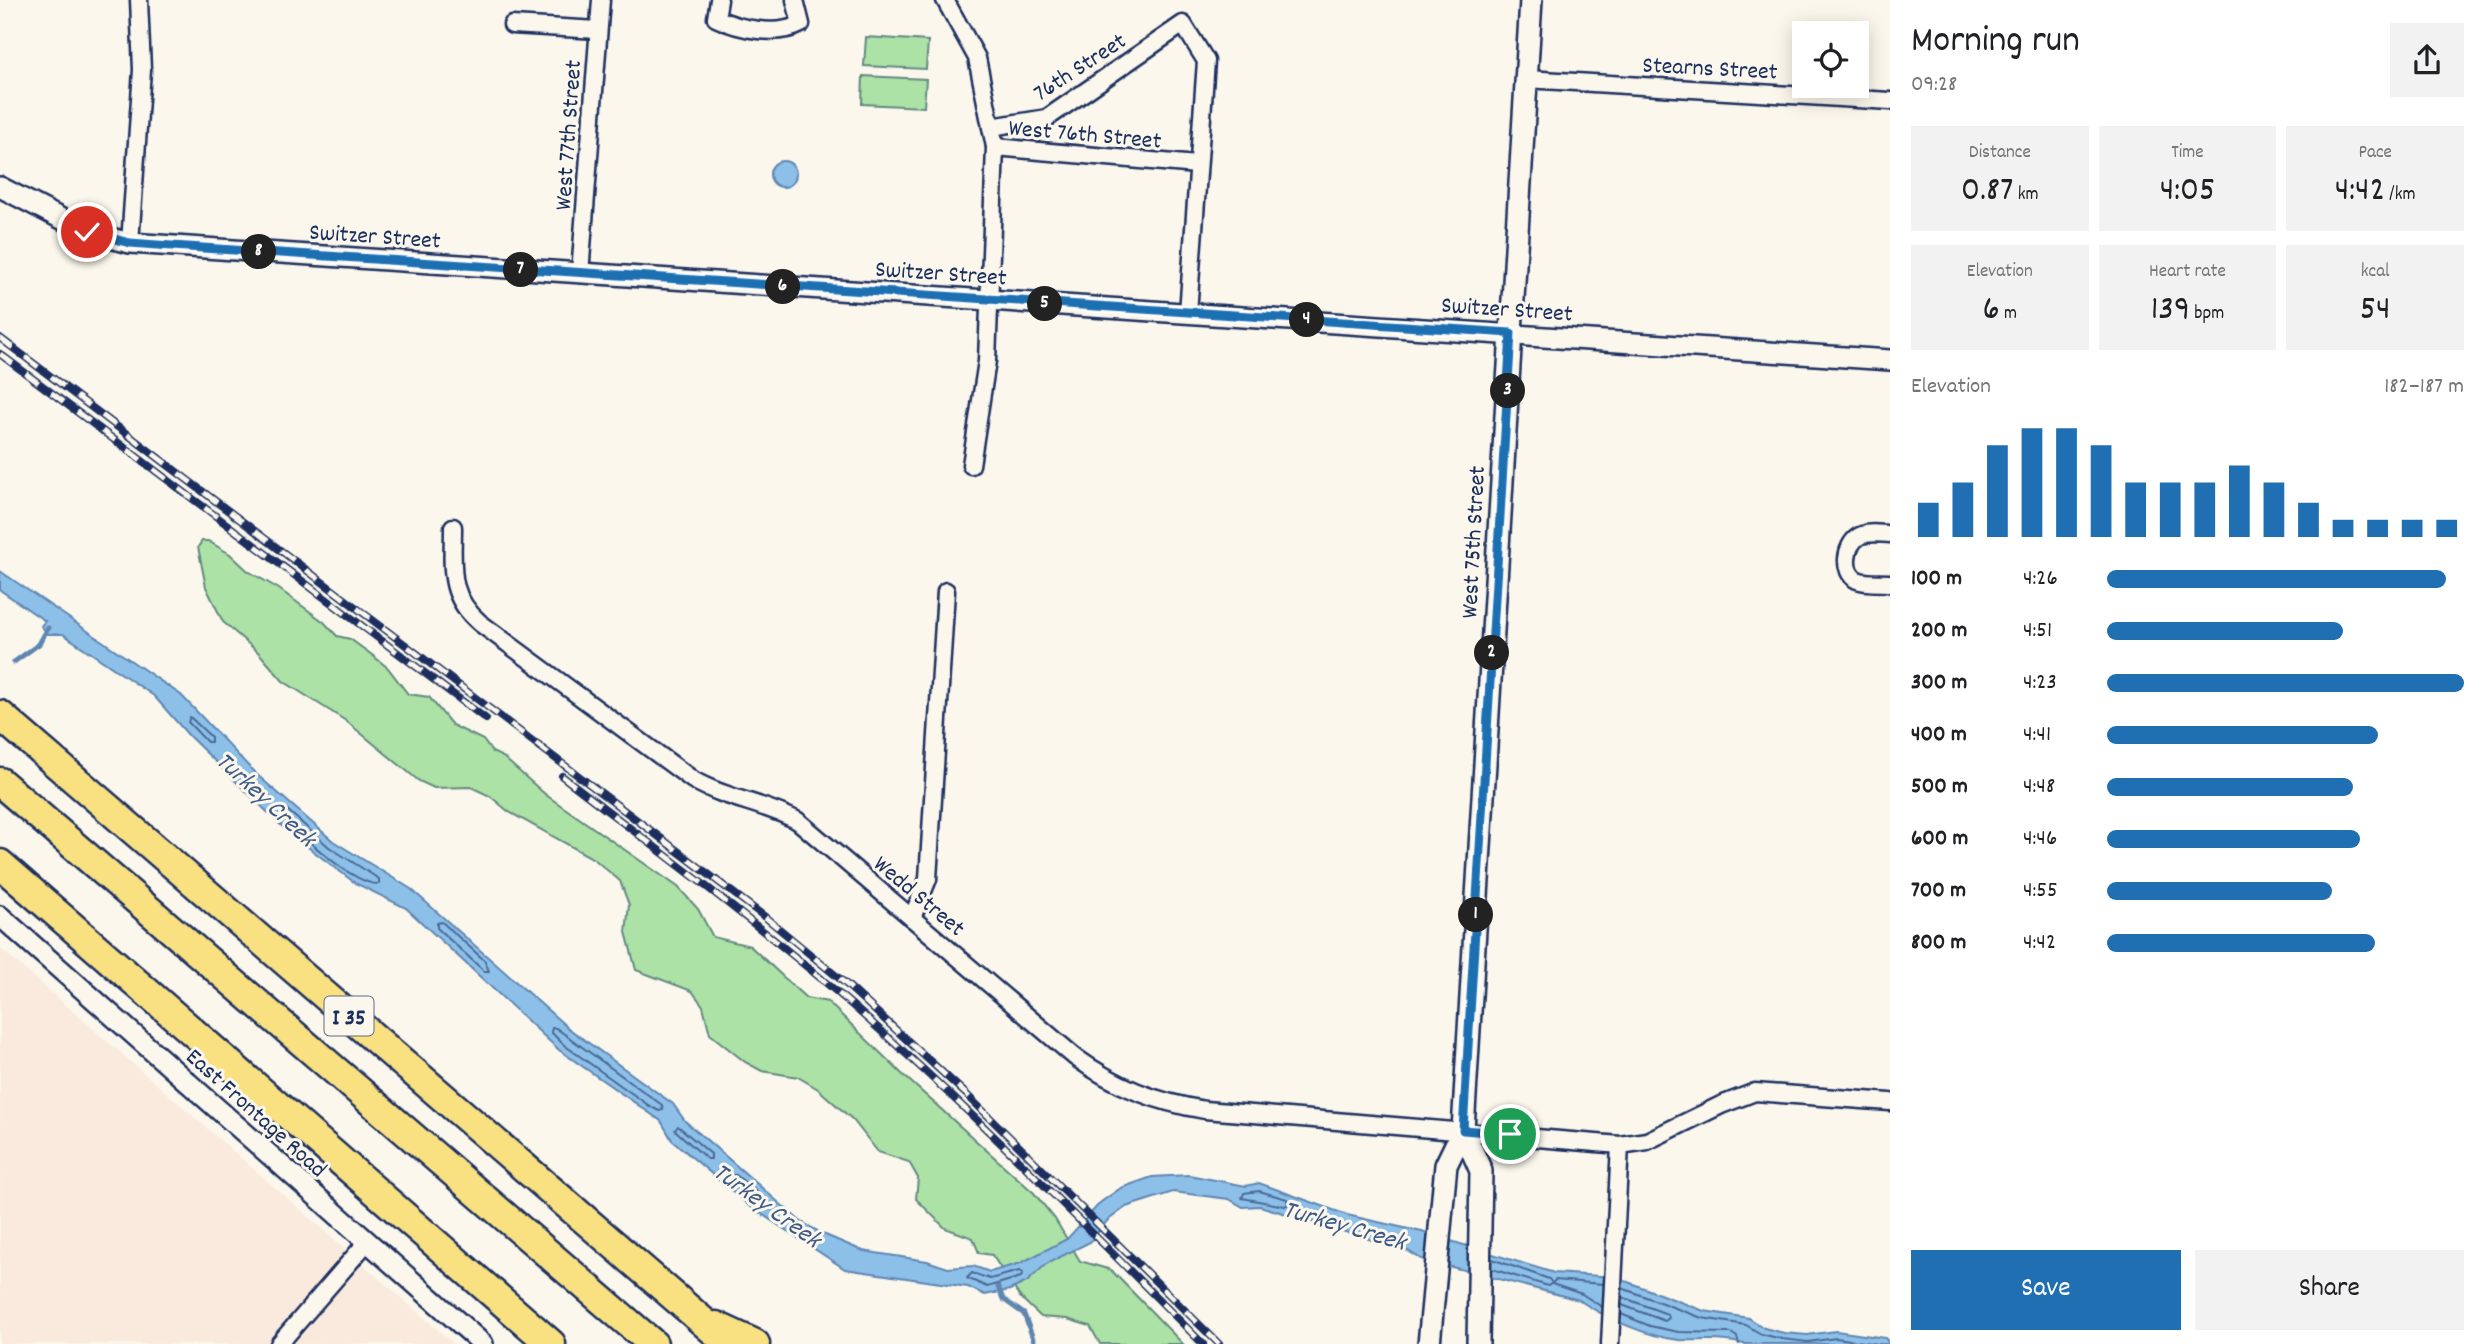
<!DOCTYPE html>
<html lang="en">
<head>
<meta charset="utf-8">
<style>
	body { margin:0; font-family:Dekko,sans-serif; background:#f2f2f2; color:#202124; height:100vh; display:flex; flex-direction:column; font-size:26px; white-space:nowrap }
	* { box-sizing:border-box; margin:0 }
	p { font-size:23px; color:#757577 }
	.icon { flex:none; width:38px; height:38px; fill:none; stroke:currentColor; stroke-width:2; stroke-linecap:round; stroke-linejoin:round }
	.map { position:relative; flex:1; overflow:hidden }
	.drawer { display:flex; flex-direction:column; background:#fff; width:595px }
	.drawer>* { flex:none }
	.fabs { position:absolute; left:1792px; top:21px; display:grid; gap:14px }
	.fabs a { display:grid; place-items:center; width:77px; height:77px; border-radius:0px; background:#fff; box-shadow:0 4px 18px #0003; font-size:35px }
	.pin { position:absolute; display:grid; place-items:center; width:60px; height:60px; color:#fff; margin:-30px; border:4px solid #fff; border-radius:50%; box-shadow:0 2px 7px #0007 }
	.km { position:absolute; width:35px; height:35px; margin:-18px; border-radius:50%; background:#222; color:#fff; font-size:19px; line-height:35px; text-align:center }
	.round { display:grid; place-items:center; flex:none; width:74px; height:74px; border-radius:0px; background:#f2f2f2 }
	.overview { display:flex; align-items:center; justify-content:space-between; height:119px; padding:0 21px }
	h1 { font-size:38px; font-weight:600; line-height:52px }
	.stats { display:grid; grid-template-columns:repeat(3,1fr); gap:10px; height:119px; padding:7px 21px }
	.stats div { display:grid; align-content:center; border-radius:0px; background:#f2f2f2; text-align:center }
	.stats b { font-size:35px; font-weight:600 }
	.stats small { font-size:19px; font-weight:400 }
	.stats p { font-size:19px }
	.chart { height:196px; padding:14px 21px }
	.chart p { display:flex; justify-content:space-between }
	.chart svg { width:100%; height:126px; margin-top:7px; stroke:#1f6fb2; stroke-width:6 }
	.action { display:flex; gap:14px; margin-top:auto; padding:14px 21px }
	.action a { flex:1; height:80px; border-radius:0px; background:#1f6fb2; color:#fff; font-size:28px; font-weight:600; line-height:80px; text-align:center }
	.action a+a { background:#f2f2f2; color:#202124 }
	ul { padding:0 21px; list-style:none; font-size:23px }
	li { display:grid; grid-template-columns:112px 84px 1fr; align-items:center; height:52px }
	li i { height:18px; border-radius:9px; background:#1f6fb2 }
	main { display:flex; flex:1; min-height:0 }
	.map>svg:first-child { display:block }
</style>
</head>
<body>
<main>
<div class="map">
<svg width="1890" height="1344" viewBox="0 0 1890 1344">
	<rect width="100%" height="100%" fill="#fbf7ec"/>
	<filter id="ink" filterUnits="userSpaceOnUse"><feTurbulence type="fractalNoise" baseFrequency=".0143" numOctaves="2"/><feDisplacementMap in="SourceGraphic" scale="14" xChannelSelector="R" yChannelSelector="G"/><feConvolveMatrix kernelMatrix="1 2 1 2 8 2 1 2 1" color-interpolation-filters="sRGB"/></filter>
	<g filter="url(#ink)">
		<path fill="#faeadd" d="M 0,948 L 168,1094 L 454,1344 L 0,1344 Z"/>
		<g fill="#ace2a5" stroke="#648882" stroke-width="2">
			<path d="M 866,37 L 928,41 L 926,69 L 864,66 Z"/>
			<path d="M 863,76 L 926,79 L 924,107 L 862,104 Z"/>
			<path d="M 202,541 L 208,541 L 230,554 L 248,571 L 279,589 L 324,622 L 337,636 L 350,639 L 372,655 L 388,668 L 408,694 L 429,697 L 452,725 L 483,740 L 492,752 L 503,757 L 546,795 L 678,887 L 698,909 L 713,937 L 750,946 L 806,998 L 828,1002 L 901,1073 L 1034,1193 L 1055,1219 L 1080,1261 L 1111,1270 L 1183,1344 L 1100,1344 L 1090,1326 L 1067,1319 L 1041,1317 L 1020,1297 L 992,1255 L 979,1253 L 973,1238 L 945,1228 L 916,1199 L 918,1178 L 909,1162 L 878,1152 L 853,1120 L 818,1089 L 798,1077 L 762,1071 L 745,1062 L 710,1034 L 703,1006 L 692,991 L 636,970 L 626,932 L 629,905 L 620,881 L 594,859 L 509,812 L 490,796 L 471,787 L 434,788 L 419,781 L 346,721 L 283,681 L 259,653 L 223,622 L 206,587 L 198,547 Z"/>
		</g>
		<g fill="#8dc0e9" stroke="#5f86b1" stroke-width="2">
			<circle cx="783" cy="174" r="13"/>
			<path d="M 0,571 L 181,695 L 255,773 L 333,841 L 411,889 L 568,1028 L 673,1104 L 685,1121 L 800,1221 L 823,1234 L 863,1251 L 927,1261 L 948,1268 L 973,1266 L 990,1272 L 1021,1263 L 1067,1239 L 1101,1202 L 1121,1188 L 1152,1177 L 1189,1175 L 1246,1186 L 1259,1183 L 1347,1215 L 1422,1232 L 1554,1273 L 1600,1276 L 1628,1282 L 1704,1311 L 1749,1318 L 1764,1328 L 1784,1333 L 1807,1335 L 1836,1331 L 1885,1338 L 1890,1344 L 1744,1344 C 1722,1338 1702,1341 1679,1340 C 1648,1337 1605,1318 1579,1300 L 1421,1259 L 1408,1251 L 1260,1206 L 1243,1207 L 1229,1199 L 1173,1192 L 1126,1207 L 1107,1221 L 1090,1242 L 1046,1264 L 1027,1282 L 1010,1290 L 985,1295 L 968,1287 L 845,1269 L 748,1205 L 672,1140 L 661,1121 L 559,1050 L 406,908 L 355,883 L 288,832 L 190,737 L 154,696 L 63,634 L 48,634 L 41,626 L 45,621 L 0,590 Z"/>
		</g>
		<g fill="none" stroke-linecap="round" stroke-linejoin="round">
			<g stroke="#496996" stroke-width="2">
				<path d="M 190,717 L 211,737 L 211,742 L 207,742 L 188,722 Z"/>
				<path d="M 285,808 L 329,847 L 379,879 L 379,884 C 354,886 298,832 280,814 L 280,809 Z"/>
				<path d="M 442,922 L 485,961 L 489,971 L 484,971 L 437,928 L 437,923 Z"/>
				<path d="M 552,1028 L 556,1028 L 662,1105 L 663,1110 L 659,1111 L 648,1105 L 564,1045 L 551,1032 Z"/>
				<path d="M 678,1126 L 711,1154 L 711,1159 L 707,1159 L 675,1130 Z"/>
				<path d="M 731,1175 L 736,1175 L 771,1204 L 771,1209 L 767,1210 L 731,1180 Z"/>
				<path d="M 1259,1191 L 1287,1199 L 1288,1204 L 1285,1206 L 1242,1198 L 1244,1193 Z"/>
				<path d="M 1492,1269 L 1548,1286 L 1552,1283 L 1549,1279 L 1492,1259"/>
				<path d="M 1019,1271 L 1023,1273 L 1021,1277 L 987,1287 L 967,1278 L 972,1273 L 990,1279 Z"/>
				<path d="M 1622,1288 L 1702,1318 L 1746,1325 L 1761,1334 L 1782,1339 L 1808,1342 L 1836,1338 L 1877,1344"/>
				<path d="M 1622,1305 L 1665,1321 L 1669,1318 L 1667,1314 L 1622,1297"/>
				<path d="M 1602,1307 L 1582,1294 L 1552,1284 L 1555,1280 L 1603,1284"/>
				<path d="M 1621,1314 L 1650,1326 L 1678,1332 L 1731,1333 L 1737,1337 L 1739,1344"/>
			</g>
			<g stroke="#5f86b1" stroke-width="5">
				<path d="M 14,662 L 39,644 L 48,628"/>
				<path d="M 998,1287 L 1003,1299 L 1024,1314 L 1035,1344"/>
			</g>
			<g stroke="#1b2f5e" stroke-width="21">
				<g id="minor">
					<path d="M 719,0 L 716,18 C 739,29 777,37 801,24 L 795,0"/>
					<path d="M 945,0 L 977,58 L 995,147 L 987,361 L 971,465"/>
					<path d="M 512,25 L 598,30"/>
					<path d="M 1526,79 L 1890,101"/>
					<path d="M 991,127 L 1047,118 L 1183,24 L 1206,61 L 1188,313"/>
					<path d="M 995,147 L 1197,165"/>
					<path d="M 130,243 L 142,70 L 139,0"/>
					<path d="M 580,274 L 601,0"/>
					<path d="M 453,527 C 453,567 447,595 480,623 L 693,780 C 726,799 764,803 798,821 L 1075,1057 C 1115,1086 1155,1102 1205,1110 L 1620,1145 L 1647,1141 L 1721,1105 L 1755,1092 L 1890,1102"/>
					<path d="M 1890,534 C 1880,534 1867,531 1858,537 C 1845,546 1842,572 1857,580 C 1866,584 1881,582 1890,583"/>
					<path d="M 912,918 L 928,879 L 946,591"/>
					<path d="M 279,1344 L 367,1242"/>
					<path d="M 1610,1344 L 1620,1145"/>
				</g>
			</g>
			<g stroke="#1b2f5e" stroke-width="24">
				<g id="tertiary">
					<path d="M 0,187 L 87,232 L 130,243 L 1890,360"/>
					<path d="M 0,916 L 483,1344"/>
				</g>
			</g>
			<g stroke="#1b2f5e" stroke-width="26">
				<g id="secondary">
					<path d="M 1463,1130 L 1481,1171 L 1478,1344"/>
					<path d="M 1429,1344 L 1446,1165 L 1463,1130 L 1465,1096 L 1531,0"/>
				</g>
			</g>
			<g stroke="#1b2f5e" stroke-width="33">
				<g id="motorway">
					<path d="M 0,715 L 729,1344"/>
					<path d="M 0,782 L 653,1344"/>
					<path d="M 0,864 L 551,1344"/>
					<path d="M 716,1326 L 755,1344"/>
				</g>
			</g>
			<use href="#minor" stroke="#fbf7ec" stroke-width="16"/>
			<use href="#tertiary" stroke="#fbf7ec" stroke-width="19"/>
			<use href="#secondary" stroke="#fbf7ec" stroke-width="21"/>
			<use href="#motorway" stroke="#f9e181" stroke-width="28"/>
			<g stroke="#1b2f5e" stroke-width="8">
				<g id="rail">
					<path d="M 0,338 L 765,917 L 846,984 L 967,1095 L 1219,1344"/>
					<path d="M 0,354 L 486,719"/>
					<path d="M 562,776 C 654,847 748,916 837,992 C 965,1103 1083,1224 1203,1344"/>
				</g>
			</g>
			<use href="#rail" stroke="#fbf7ec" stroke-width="5" stroke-dasharray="16" stroke-linecap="butt"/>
		</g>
	</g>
	<g fill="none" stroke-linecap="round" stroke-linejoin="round" filter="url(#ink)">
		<g stroke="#fff" stroke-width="14">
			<path id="route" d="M 87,232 L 130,243 L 157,245 L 1511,333 L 1463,1130 L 1510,1134"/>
		</g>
		<use href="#route" stroke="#1f6fb2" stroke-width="9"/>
	</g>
	<g text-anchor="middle" stroke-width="6" stroke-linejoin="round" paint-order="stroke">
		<rect fill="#fbf7ec" stroke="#5e6b89" stroke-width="2" x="324.5" y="996.5" width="49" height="39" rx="5"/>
		<g font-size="23" font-weight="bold" fill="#1b2f5e">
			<text x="349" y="1024">I 35</text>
		</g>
		<g font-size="24" fill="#1b2f5e" stroke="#fbf7ec">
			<text transform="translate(1079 66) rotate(-33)" y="8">76th Street</text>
			<text transform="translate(1710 67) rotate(3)" y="8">Stearns Street</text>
			<text transform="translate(1085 133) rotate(5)" y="8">West 76th Street</text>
			<text transform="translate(567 135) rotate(-86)" y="8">West 77th Street</text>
			<text transform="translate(375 235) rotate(4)" y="8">Switzer Street</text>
			<text transform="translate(941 272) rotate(4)" y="8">Switzer Street</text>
			<text transform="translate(1507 308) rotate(4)" y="8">Switzer Street</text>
			<text transform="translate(1472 542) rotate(-87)" y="8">West 75th Street</text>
			<text transform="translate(920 895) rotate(40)" y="8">Wedd Street</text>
			<text transform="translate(257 1112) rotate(42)" y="8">East Frontage Road</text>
		</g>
		<g font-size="26" font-style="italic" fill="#3d5a88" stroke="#fbf7ec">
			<text transform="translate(267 798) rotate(43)" y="9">Turkey Creek</text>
			<text transform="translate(768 1204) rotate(36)" y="9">Turkey Creek</text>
			<text transform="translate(1345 1224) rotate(16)" y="9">Turkey Creek</text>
		</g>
	</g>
</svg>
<div class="fabs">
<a><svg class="icon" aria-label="locate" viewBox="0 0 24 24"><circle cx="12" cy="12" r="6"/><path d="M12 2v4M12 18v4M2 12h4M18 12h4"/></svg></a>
</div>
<div class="pin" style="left:1510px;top:1134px;background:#1e9e55"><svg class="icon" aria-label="arrive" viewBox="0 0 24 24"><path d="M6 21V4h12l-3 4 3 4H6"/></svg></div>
<div class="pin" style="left:87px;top:232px;background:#d93025"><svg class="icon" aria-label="check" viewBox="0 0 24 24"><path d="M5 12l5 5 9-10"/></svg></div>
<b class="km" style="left:1476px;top:915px">1</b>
<b class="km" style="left:1492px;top:653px">2</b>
<b class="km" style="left:1508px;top:391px">3</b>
<b class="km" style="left:1307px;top:320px">4</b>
<b class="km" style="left:1045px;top:304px">5</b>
<b class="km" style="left:783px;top:287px">6</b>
<b class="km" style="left:521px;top:270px">7</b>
<b class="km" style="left:259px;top:252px">8</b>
</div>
<section class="drawer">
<div class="overview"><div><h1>Morning run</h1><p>09:28</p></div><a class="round"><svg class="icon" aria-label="share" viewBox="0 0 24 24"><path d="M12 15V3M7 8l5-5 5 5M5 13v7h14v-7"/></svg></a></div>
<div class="stats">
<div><p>Distance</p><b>0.87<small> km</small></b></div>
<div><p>Time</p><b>4:05</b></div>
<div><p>Pace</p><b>4:42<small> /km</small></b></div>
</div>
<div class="stats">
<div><p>Elevation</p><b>6<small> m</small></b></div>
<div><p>Heart rate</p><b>139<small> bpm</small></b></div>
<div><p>kcal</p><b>54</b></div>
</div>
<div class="chart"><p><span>Elevation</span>182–187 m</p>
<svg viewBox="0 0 160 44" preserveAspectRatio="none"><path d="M5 44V32M15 44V25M25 44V12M35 44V6M45 44V6M55 44V12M65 44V25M75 44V25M85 44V25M95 44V19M105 44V25M115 44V32M125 44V38M135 44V38M145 44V38M155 44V38"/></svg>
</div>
<ul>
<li><b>100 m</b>4:26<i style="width:95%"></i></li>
<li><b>200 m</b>4:51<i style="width:66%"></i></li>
<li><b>300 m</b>4:23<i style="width:100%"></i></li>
<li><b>400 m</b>4:41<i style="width:76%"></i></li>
<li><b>500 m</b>4:48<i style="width:69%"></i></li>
<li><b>600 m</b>4:46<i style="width:71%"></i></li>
<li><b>700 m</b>4:55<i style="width:63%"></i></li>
<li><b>800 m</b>4:42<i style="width:75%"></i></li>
</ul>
<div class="action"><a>Save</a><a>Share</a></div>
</section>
</main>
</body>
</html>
